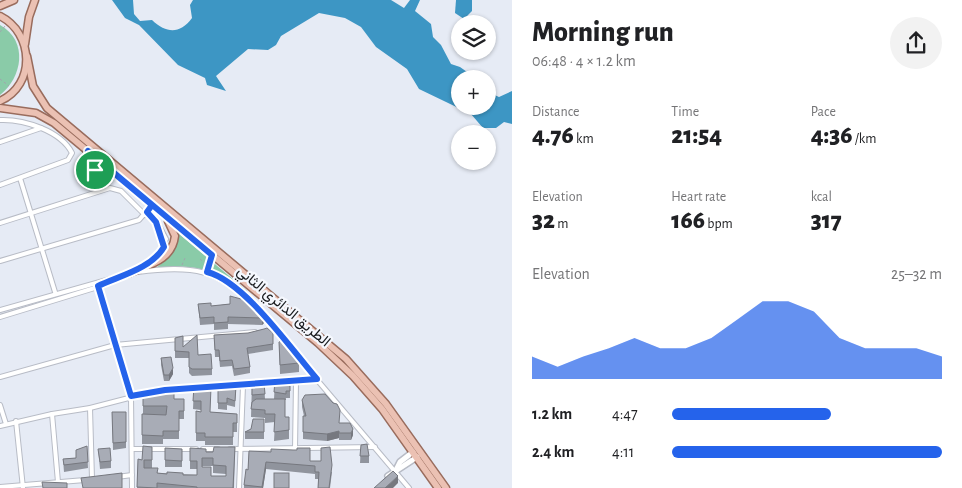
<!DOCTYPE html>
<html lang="en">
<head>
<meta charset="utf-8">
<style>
	body { margin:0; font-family:"Alegreya Sans",Vazirmatn,sans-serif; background:#f2f2f2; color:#202124; height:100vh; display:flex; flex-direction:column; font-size:19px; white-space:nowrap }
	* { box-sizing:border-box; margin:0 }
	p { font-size:16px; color:#757577 }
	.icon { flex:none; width:28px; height:28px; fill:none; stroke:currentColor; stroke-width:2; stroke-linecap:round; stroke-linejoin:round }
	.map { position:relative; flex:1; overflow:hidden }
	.panel { display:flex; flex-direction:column; background:#fff; width:450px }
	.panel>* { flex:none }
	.buttons { position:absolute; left:451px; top:15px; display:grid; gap:10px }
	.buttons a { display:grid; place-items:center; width:45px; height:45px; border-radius:50%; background:#fff; box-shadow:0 1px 4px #0004; font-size:25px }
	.pin { position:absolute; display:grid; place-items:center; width:42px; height:42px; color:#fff; margin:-21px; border:2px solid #fff; border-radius:50%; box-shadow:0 1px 5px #0007 }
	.round { display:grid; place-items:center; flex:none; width:52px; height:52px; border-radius:26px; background:#f2f2f2 }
	.summary { display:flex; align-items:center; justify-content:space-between; height:85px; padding:0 20px }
	h1 { font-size:28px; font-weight:800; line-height:38px }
	.figures { display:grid; grid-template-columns:repeat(3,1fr); gap:8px; height:85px; padding:5px 20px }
	.figures div { display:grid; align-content:center }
	.figures b { font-size:25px; font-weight:800 }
	.figures small { font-size:14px; font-weight:400 }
	.figures p { font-size:14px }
	.chart { height:140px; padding:10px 20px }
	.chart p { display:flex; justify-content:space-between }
	.chart svg { width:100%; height:90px; margin-top:5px; fill:#2563eb; opacity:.7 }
	ul { padding:0 20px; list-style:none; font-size:16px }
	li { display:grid; grid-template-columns:80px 60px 1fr; align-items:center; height:38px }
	li i { height:12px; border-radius:6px; background:#2563eb }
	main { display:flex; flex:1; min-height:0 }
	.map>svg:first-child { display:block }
</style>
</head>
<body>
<main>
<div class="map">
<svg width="512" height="488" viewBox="0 0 512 488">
	<rect width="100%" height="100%" fill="#e6ebf5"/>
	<g fill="#8acba8">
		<path d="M 0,25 C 29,41 22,78 0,95 Z"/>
		<path d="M 178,233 L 247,291 L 245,293 C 213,268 196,264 156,268 C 176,252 170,255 178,233 Z"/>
	</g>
	<g fill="#3d96c4">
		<path d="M 112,0 L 133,0 L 134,14 L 140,21 L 152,20 C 167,34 180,34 192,18 L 190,5 L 193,0 L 391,0 L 404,8 L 410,0 L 420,0 L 415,11 L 431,24 L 433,37 L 441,45 L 451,64 L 460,67 L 477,79 L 460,79 L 460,106 L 488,106 L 488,92 L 499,97 L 512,91 L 512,124 L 504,122 L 496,128 L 483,128 L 471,114 L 419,89 L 407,69 L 376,47 L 361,27 L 345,18 L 319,13 L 281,36 L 276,45 L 268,50 L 248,49 L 216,76 L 226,91 L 207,85 L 205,78 L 178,65 L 139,25 L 125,18 Z"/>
		<path d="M 456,0 L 472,0 L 472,11 L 464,19 L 455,13 Z"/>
	</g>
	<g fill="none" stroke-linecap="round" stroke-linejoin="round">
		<g stroke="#b8bcc6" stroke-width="4.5">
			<g id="service">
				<path d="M 88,154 L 88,165 L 90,168 L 105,169"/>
				<path d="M 157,224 L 164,246"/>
				<path d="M 146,264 L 161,251 L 167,239 L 160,226 L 147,212"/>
			</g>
		</g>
		<g stroke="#b8bcc6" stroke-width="6">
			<g id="minor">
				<path d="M 0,120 C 24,119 61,131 72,153 L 68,160 L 0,185"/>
				<path d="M 0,142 L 41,128"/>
				<path d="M 20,178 L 55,292"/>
				<path d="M 0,223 L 110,188 L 121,191 L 145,215"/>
				<path d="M 0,261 L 139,220 L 152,205"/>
				<path d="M 138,272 C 191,265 220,268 257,309"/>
				<path d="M 98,287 L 131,396 L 132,488"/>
				<path d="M 0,310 L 128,274"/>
				<path d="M 262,315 L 409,488"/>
				<path d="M 0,317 L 98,287 L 109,280"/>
				<path d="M 0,377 L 115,345 L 255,332"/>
				<path d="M 230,386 L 317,379"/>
				<path d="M 207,388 L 223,387"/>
				<path d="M 170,390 L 198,388"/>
				<path d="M 0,405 L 6,424"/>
				<path d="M 90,408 L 92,479"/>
				<path d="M 52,414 L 58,482"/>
				<path d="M 16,421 L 23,488"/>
				<path d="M 0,426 L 52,414 L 90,408 L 148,393"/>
				<path d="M 132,449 L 196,449"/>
				<path d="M 203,449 L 218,449"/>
				<path d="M 230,449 L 375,447"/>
				<path d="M 295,450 L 296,381"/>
				<path d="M 117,477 L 132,475"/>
				<path d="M 0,487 L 85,480"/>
				<path d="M 239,488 L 243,386"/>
			</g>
		</g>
		<g stroke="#b8bcc6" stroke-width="8">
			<g id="tertiary">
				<path d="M 396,470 L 400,462 L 413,452"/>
				<path d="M 388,476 L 417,457"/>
			</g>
		</g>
		<g stroke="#996c5d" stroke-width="9">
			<g id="primary">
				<path d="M 0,6 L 14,0"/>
				<path d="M 0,16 C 34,33 36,85 0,101"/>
				<path d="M 25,44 L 29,17 L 35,0"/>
				<path d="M 27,56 L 33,86 L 47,108 L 346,359 L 386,404 L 446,488"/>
				<path d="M 0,108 L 36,113 L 54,123 L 318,343 L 353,376 L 382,409 L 438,488"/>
				<path d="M 128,274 C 148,265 172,261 175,236 L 168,221"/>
			</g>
		</g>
		<g stroke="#a1a5ad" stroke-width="1" stroke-dasharray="2.5 2.5" stroke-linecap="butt">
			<path d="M 0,32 L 5,26"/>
			<path d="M 0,79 L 9,86"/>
			<path d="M 200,259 L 208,266"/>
			<path d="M 182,265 L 185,258"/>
			<path d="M 208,269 L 211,261"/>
		</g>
		<use href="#service" stroke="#fff" stroke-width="2"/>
		<use href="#minor" stroke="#fff" stroke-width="4"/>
		<use href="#tertiary" stroke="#fff" stroke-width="5"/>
		<use href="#primary" stroke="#ebc1b3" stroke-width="6"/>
	</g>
	<g fill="#90949d" fill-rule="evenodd">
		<path d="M 230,296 L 264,315 L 264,323 L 262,325 L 228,324 L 228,329 L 214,330 L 214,324 L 200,325 L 198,304 L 211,306 L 230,304 Z"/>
		<path d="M 273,333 L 273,350 L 248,354 L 250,367 L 250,373 L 234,376 L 232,366 L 220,367 L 219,357 L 215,357 L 214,335 Z"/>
		<path d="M 175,338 L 183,347 L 198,355 L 212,369 L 212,375 L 192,376 L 189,373 L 189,358 L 175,358 Z"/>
		<path d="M 279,342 L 299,363 L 299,372 L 280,374 Z"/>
		<path d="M 161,358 L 173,374 L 169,381 L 164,381 L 161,365 Z"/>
		<path d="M 275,381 L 290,386 L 290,398 L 286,398 L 286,400 L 285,400 L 285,417 L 289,417 L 289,439 L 274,441 L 275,422 L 265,423 L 265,418 L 251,417 L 252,383 L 264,383 L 265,399 L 274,399 Z"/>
		<path d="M 194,386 L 210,412 L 237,414 L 237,432 L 233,432 L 233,445 L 205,445 L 205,441 L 196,441 L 196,411 L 201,412 L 201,410 L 193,409 Z"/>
		<path d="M 218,386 L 236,386 L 235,407 L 227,405 L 227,410 L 218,409 Z"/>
		<path d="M 143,390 L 174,399 L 184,399 L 184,419 L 179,419 L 179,439 L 163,439 L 163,444 L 142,444 L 142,414 L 143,414 Z"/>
		<path d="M 302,400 L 339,423 L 353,435 L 351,440 L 339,440 L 339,438 L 327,441 L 303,439 L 303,416 L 304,416 L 302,407 Z"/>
		<path d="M 112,412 L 126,412 L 126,448 L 113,450 Z"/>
		<path d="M 264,419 L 264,439 L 245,439 L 245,432 L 251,429 Z"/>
		<path d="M 361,445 L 369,456 L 369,463 L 360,463 Z"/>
		<path d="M 87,446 L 88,468 L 64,472 L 63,459 L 76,458 Z"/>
		<path d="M 235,447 L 234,488 L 137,488 L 138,459 L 142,460 L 152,454 L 152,468 L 158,473 L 197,475 L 197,469 L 190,469 L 190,448 L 206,452 L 213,452 ZM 202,466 L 213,466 L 213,473 L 226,474 L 226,476 L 211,476 Z"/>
		<path d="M 165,448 L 182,449 L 182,467 L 165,467 Z"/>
		<path d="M 98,449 L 111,461 L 111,468 L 100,469 Z"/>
		<path d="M 249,451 L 310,461 L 332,472 L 330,488 L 318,488 L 318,479 L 315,479 L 315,474 L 266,469 L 263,488 L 244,488 L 244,485 L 248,470 Z"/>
	</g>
	<g fill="#76787f">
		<path d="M 264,315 L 264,323 L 262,325 L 262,318 Z"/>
		<path d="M 173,368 L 173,374 L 169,381 L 169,375 Z"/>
		<path d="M 353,429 L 353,435 L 351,440 L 351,433 Z"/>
		<path d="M 339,431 L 339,438 L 327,441 L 327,434 Z"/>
		<path d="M 266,462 L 266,469 L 263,488 L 262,488 Z"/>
		<path d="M 398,476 L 398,483 L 393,488 L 385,488 Z"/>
	</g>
	<g fill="#a8acb6" stroke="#76787f" fill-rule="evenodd">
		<path d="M 240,293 L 264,315 L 262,318 L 228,317 L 228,322 L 214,323 L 214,317 L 200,318 L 198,304 L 211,303 L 211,306 L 230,304 L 230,296 L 241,299 Z"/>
		<path d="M 267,328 L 273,333 L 273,344 L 247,348 L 250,367 L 234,369 L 232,360 L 220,361 L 219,350 L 215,350 L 214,335 L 248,333 L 264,329 Z"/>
		<path d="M 197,335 L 198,355 L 211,354 L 212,369 L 192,369 L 189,367 L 189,352 L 175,351 L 175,338 L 183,336 L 183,347 Z"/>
		<path d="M 282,340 L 298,357 L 299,363 L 280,365 L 279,342 Z"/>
		<path d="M 171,357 L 173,368 L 169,375 L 164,375 L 161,358 Z"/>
		<path d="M 275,381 L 282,382 L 290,386 L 290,391 L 286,391 L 286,394 L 274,392 Z"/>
		<path d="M 252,383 L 264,383 L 265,394 L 252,395 Z"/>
		<path d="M 194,386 L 211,387 L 210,412 L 237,414 L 237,423 L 233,423 L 233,437 L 205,437 L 205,433 L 196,433 L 196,411 L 201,412 L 201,401 L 193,401 Z"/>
		<path d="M 218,386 L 236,386 L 235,401 L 227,398 L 227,403 L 218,403 Z"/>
		<path d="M 174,388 L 174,399 L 184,399 L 184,411 L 179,411 L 179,431 L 163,431 L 163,436 L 142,435 L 142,414 L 166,415 L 167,406 L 143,406 L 143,390 Z"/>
		<path d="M 325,394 L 333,403 L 337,404 L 340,410 L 339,423 L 350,423 L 353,429 L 351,433 L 339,433 L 339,431 L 327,434 L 303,432 L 303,416 L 306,416 L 302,400 L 305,395 Z"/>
		<path d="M 256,399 L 285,399 L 285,417 L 289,417 L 289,430 L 274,432 L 275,414 L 265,414 L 265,410 L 251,409 L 252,402 Z"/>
		<path d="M 112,412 L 126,412 L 126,442 L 113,443 Z"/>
		<path d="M 253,419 L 264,419 L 264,432 L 245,432 L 251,429 Z"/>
		<path d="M 367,444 L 369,456 L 360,456 L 361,445 Z"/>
		<path d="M 87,446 L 88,462 L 64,465 L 63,459 L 76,458 L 76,450 Z"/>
		<path d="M 143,446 L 152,447 L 152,460 L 144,460 L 144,468 L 158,468 L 157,473 L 167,474 L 167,472 L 183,473 L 183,475 L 197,475 L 197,461 L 190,461 L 190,448 L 206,449 L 206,452 L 213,452 L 214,447 L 235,447 L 233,488 L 197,488 L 197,487 L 157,483 L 157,488 L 137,487 L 138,459 L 142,460 ZM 202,458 L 213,458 L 213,465 L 226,466 L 226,476 L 211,476 L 211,467 L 202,467 Z"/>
		<path d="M 330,447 L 332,465 L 329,488 L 318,488 L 319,472 L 315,472 L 315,466 L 266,462 L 262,487 L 244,485 L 246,469 L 248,470 L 249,451 L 271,452 L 271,449 L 293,450 L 297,450 L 297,448 L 310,448 L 310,461 L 321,461 L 321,448 Z"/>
		<path d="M 110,448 L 111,461 L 100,462 L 98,449 Z"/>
		<path d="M 165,448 L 182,449 L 182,461 L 165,460 Z"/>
		<path d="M 393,471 L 398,476 L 385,488 L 374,488 Z"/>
		<path d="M 122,473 L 122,488 L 83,488 L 81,478 Z"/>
		<rect x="274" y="473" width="15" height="15"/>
		<path d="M 42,482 L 67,483 L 67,488 L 43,488 Z"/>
	</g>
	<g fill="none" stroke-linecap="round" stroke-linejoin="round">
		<g stroke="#fff" stroke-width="10">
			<path id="route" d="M 95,170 L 109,169 L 152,205 L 147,212 L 156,222 L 164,247 C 151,269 119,276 98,286 L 131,396 L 165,390 L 317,379 C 291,349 244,281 207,272 L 212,255 L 88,151 L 88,165 L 95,170"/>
		</g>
		<use href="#route" stroke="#2563eb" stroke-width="6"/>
	</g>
	<g text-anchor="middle" stroke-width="4.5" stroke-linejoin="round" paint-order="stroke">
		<g font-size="15" fill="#181a1d" stroke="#f5f8fe">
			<text transform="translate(284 306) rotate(40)" y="5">الطريق الدائري الثاني</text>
		</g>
	</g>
</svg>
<div class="buttons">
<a><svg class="icon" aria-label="layers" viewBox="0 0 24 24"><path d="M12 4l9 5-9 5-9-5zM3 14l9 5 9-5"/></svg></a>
<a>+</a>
<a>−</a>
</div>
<div class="pin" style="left:95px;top:170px;background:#1e9e55"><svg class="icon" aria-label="arrive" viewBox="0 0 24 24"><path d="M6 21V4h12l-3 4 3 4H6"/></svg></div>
</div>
<section class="panel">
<div class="summary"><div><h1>Morning run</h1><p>06:48 · 4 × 1.2 km</p></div><a class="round"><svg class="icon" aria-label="share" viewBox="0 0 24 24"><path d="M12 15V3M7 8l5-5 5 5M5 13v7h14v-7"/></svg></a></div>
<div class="figures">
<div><p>Distance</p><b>4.76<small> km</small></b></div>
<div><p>Time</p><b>21:54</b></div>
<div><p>Pace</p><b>4:36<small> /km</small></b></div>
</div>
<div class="figures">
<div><p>Elevation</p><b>32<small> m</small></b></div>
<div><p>Heart rate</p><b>166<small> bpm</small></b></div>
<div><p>kcal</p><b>317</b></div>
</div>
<div class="chart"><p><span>Elevation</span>25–32 m</p>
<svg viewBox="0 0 160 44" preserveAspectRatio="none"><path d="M0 44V33L10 38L20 33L30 29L40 24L50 29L60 29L70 24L80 15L90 6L100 6L110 11L120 24L130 29L140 29L150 29L160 33V44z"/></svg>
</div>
<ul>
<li><b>1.2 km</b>4:47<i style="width:59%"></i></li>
<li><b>2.4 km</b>4:11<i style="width:100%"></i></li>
</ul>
</section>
</main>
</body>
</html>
